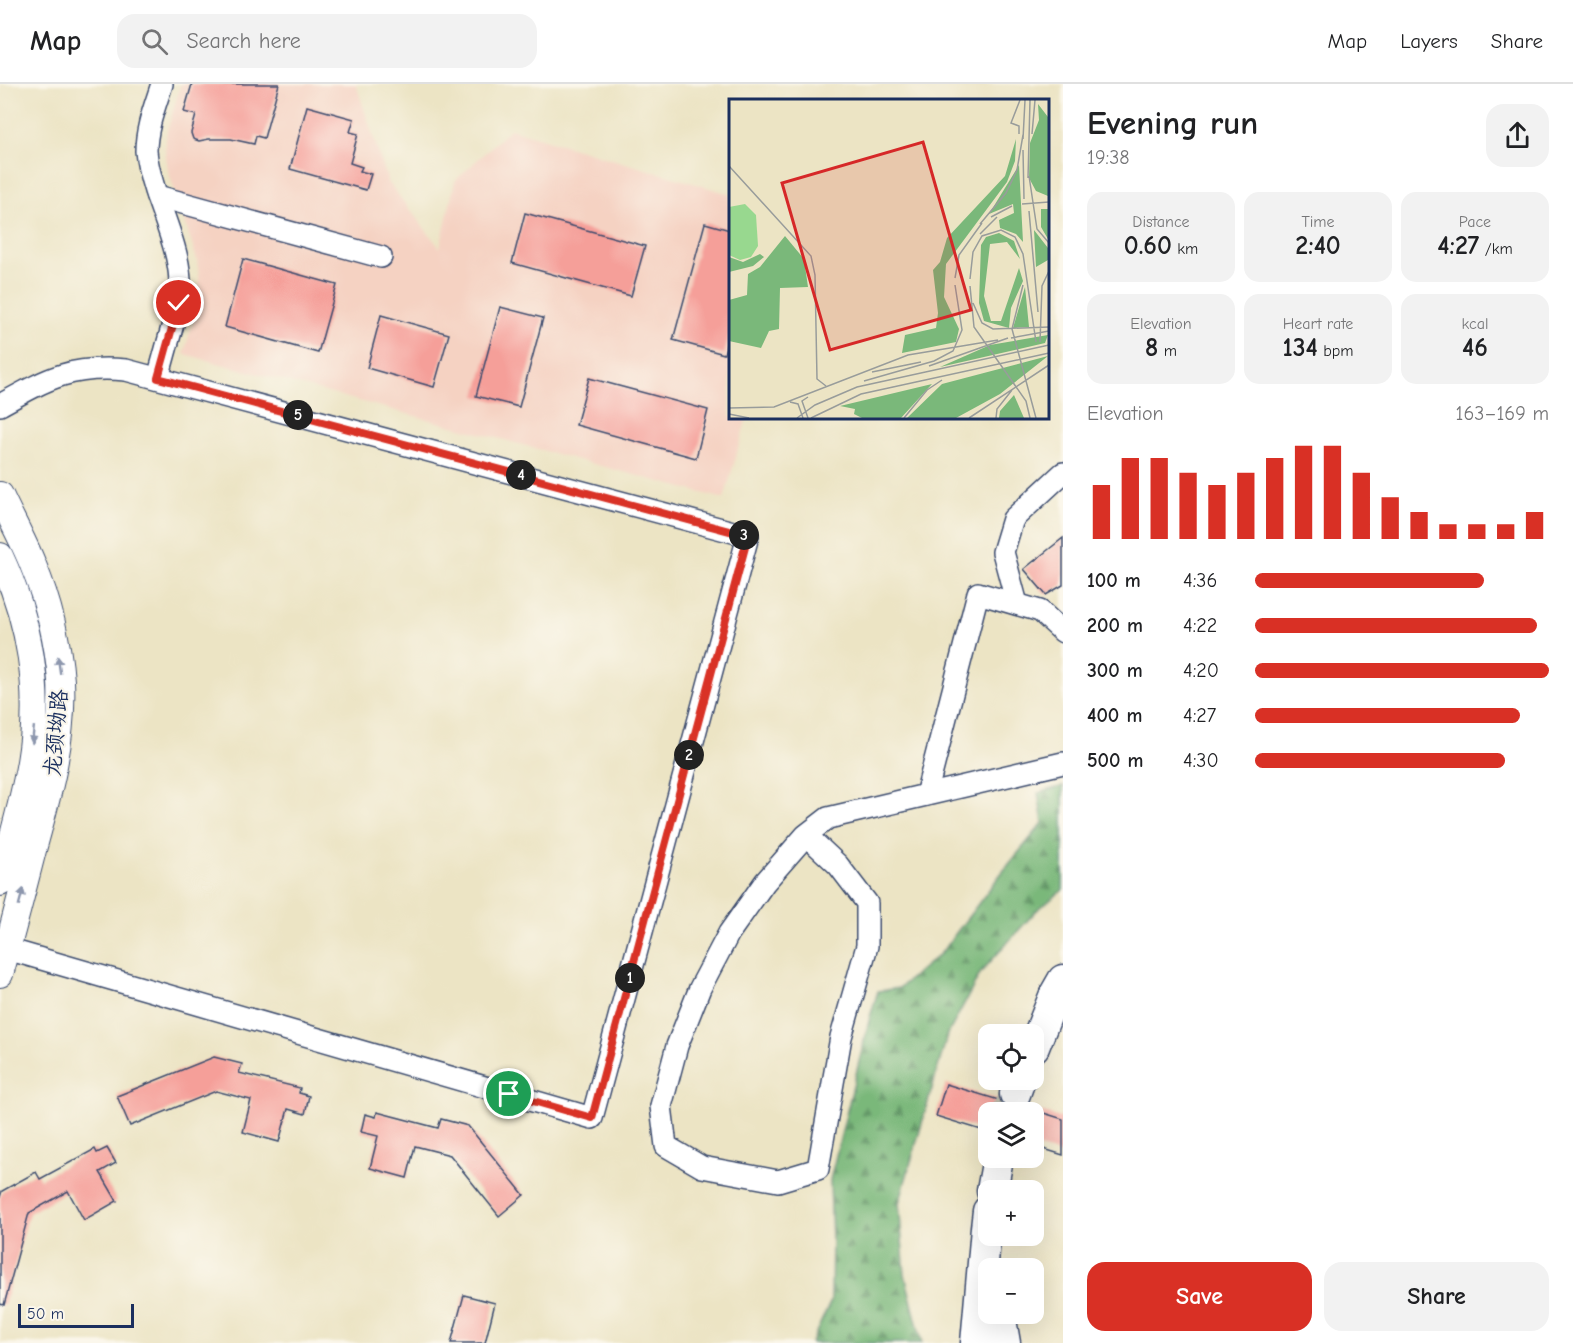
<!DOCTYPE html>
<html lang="en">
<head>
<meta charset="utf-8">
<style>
	body { margin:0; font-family:"Comic Neue","LXGW WenKai TC",sans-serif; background:#f2f2f2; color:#202124; height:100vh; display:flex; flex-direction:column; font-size:22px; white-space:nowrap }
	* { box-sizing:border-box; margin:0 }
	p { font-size:20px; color:#757577 }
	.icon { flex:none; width:33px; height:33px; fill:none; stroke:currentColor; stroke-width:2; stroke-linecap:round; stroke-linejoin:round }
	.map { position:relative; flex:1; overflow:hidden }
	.side { display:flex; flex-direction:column; background:#fff; width:510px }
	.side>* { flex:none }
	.tools { position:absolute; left:978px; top:940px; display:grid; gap:12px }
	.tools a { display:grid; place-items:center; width:66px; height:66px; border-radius:12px; background:#fff; box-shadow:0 6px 24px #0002; font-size:30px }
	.scale { position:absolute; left:18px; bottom:15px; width:116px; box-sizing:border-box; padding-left:6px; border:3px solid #1b2f5e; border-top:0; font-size:16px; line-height:21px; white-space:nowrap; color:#1b2f5e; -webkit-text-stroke:4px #fbf7ec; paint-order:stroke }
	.pin { position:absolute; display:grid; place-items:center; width:51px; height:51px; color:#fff; margin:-26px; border:3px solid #fff; border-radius:50%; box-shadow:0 2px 6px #0007 }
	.km { position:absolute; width:30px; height:30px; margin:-15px; border-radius:50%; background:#222; color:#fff; font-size:16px; line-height:30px; text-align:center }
	.round { display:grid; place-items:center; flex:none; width:63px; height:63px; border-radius:18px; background:#f2f2f2 }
	.overview { display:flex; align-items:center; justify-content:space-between; height:102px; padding:0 24px }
	h1 { font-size:33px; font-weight:700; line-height:45px }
	.metrics { display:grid; grid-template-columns:repeat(3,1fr); gap:9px; height:102px; padding:6px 24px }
	.metrics div { display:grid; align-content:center; border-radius:15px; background:#f2f2f2; text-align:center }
	.metrics b { font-size:26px; font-weight:700 }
	.metrics small { font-size:16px; font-weight:400 }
	.metrics p { font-size:16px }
	.chart { height:168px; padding:12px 24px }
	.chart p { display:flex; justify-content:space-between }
	.chart svg { width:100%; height:108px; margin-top:6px; stroke:#d93025; stroke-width:6 }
	.action { display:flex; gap:12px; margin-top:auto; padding:12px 24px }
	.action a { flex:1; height:69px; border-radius:18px; background:#d93025; color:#fff; font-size:24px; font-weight:700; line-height:69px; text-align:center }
	.action a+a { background:#f2f2f2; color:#202124 }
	ul { padding:0 24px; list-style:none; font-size:20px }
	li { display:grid; grid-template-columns:96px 72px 1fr; align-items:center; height:45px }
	li i { height:15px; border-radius:8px; background:#d93025 }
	header { display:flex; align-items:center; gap:36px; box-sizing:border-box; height:84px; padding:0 30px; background:#fff; border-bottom:2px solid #e0e0e0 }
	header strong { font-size:28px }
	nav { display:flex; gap:33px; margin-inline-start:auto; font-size:21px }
	.search { width:420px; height:54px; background:#f2f2f2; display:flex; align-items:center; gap:15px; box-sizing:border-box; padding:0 21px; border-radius:18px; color:#757577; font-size:22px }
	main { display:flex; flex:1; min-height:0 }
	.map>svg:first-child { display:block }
</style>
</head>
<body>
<header>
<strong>Map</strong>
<div class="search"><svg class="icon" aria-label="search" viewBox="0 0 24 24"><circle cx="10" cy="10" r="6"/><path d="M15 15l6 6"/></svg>Search here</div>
<nav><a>Map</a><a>Layers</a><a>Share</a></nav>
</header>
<main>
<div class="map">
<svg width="1063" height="1259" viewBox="0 0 1063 1259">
	<defs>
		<pattern id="forest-firs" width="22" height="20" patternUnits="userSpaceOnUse" patternTransform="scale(1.5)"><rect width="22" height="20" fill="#7ab87a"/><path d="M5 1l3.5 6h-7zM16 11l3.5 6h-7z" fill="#639667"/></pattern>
	</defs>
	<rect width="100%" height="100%" fill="#fbf7ec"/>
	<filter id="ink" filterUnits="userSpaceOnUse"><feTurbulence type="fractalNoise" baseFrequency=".0167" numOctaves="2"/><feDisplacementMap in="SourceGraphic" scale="12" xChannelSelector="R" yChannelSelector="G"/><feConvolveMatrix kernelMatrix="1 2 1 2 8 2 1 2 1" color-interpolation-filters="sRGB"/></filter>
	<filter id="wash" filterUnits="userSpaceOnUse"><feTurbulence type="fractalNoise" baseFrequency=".008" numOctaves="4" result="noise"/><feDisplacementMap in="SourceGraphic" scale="24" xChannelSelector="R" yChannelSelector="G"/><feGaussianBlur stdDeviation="1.35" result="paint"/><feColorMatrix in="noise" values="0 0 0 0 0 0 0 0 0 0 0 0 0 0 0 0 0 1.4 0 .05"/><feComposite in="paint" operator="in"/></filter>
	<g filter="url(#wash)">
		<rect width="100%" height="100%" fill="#ece4c4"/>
		<path fill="#f5d2c2" d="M 181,0 L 356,0 L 388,98 L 440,164 L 455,97 L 510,45 L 730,110 L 730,333 L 747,333 L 724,415 L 184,270 L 197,222 L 199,207 L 199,192 L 197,176 L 168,86 L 165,66 L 167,47 Z"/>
		<path fill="url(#forest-firs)" stroke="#4a746c" stroke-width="1.5" d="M 1063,702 L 1063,806 L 1036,827 L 981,888 L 947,952 L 899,1119 L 905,1191 L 922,1259 L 811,1259 L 831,1217 L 832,1157 L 830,1096 L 870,933 L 878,907 L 899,904 L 941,869 L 1000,791 L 1043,739 L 1038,709 Z"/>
		<g id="blocks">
			<g fill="#f59f99">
				<path d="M 192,0 L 279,0 L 264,54 L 256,52 L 254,60 L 231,55 L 209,55 L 199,57 L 193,55 L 191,49 L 196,31 L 184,28 Z"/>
				<path d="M 307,22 L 354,35 L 350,48 L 358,50 L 350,79 L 362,83 L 360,87 L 371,90 L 366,106 L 290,85 Z"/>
				<path d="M 525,129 L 645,162 L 631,212 L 512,179 Z"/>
				<path d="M 705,139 L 730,146 L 730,248 L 724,270 L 673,256 Z"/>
				<path d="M 243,175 L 337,201 L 318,269 L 225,243 Z"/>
				<path d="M 500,223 L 543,234 L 519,323 L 476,312 Z"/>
				<path d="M 381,231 L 449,250 L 434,303 L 367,284 Z"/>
				<path d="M 589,294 L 708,326 L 696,374 L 576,341 Z"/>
				<path d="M 1063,454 L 1063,501 L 1046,511 L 1024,485 Z"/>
				<path d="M 214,973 L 242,980 L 239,989 L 300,1004 L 299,1009 L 309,1012 L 305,1030 L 288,1025 L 279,1058 L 243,1048 L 251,1016 L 216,1007 L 130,1042 L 117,1012 Z"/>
				<path d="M 946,1000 L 999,1016 L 1002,1022 L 1010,1026 L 1018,1027 L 1025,1024 L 1033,1026 L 1032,1029 L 988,1029 L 988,1048 L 936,1032 Z"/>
				<path d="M 1034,1026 L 1063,1035 L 1063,1071 L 1034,1062 Z"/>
				<path d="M 377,1028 L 438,1044 L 441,1035 L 468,1042 L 524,1111 L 499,1132 L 450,1071 L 415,1062 L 407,1094 L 370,1084 L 378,1052 L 361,1048 L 365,1030 L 376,1033 Z"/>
				<path d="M 107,1064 L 116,1079 L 100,1088 L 117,1117 L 84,1136 L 68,1107 L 29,1129 L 4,1221 L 0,1220 L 0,1113 L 2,1107 L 36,1088 L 40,1095 L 95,1065 L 97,1069 Z"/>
				<path d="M 464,1211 L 495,1219 L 485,1259 L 451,1259 Z"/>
			</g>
		</g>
	</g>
	<g filter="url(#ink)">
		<use href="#blocks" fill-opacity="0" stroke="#3a4a6d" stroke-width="1.5"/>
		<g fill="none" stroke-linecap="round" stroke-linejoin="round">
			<path stroke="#c2c0b0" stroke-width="30" stroke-dasharray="30 15" stroke-linecap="butt" d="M 1007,1029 L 1015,1010"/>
			<g stroke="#3a4a6d" stroke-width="24">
				<g id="minor">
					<path d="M 157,112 L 381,173"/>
					<path d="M 158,294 L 179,218 C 185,180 167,143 155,107 C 151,94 147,81 146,67 C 146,44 155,22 162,0"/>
					<path d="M 0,321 C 47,295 70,281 126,286 L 748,452 L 592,1034 L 0,863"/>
					<path d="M 1017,520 L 1003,468 L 1013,435 L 1063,389"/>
					<path d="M 926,711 L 978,509 L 1040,527 L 1063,548"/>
					<path d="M 806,751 L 838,781 L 867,819 L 867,862 L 841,953 L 818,1085 L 778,1097 L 702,1083 L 666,1062 L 661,1022 L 677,962 L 700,904 L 729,849 L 765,798 L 806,751 L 828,734 L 1063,679"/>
				</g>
			</g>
			<g stroke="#3a4a6d" stroke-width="28">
				<g id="major">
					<path d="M 0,411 C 11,435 24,458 33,481 C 48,517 58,558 61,597 C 64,653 49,708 34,762 C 23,805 12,848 0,890"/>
					<path d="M 0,472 C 30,536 42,608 30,678 C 23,719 11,759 0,799"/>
				</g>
			</g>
			<g stroke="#3a4a6d" stroke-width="33">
				<g id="highway">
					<path d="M 1034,963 L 1055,910 L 1063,896"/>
					<path d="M 1015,1010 L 1020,996"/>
					<path d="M 992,1107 L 998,1074"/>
					<path d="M 1000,1230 L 1005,1259"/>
					<path d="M 976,1259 L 986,1144 L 988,1127"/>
				</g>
			</g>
			<use href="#minor" stroke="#fff" stroke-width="21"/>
			<use href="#major" stroke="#fff" stroke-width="26"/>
			<use href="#highway" stroke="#fff" stroke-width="30"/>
		</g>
		<defs><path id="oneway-solid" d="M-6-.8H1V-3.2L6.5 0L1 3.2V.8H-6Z" transform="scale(1.5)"/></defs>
		<g fill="#8d97ae">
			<use href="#oneway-solid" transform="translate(59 581) rotate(-98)"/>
			<use href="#oneway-solid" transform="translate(33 651) rotate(96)"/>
			<use href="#oneway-solid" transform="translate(21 813) rotate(-75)"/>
		</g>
	</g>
	<g fill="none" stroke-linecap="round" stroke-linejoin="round" filter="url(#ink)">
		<g stroke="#fff" stroke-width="12">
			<path id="route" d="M 179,219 L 158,294 L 748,452 L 592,1034 L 509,1010"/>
		</g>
		<use href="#route" stroke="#d93025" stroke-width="8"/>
	</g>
	<g text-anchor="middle" stroke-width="4.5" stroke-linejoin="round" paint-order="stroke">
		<g font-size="22" fill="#1b2f5e" stroke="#fbf7ec">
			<text transform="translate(55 649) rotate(-85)" y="8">龙颈坳路</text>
		</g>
	</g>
	<g transform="translate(729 15)">
		<rect width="320" height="320" fill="#ece4c4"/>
		<path d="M 309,5 L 319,18 L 319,97 L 307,92 L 300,79 L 301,44 L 310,21 ZM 287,40 L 286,62 L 278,83 L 217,165 L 215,198 L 230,230 L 227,243 L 173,254 L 176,236 L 207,229 L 209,214 L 204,171 L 211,163 L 218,139 L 276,77 ZM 290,66 L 294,143 L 287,135 L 271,129 L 270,121 L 285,114 L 284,105 L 260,115 ZM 312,110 L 319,110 L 319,140 L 312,128 ZM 305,131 L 319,149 L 319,161 L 307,168 ZM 270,134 L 285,142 L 291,160 L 278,143 L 261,145 L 255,197 L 262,222 L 272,222 L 290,169 L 294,182 L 282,209 L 280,229 L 255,222 L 250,204 L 252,146 L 257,138 ZM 56,137 L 75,160 L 79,188 L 51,189 L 50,230 L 40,232 L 32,249 L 0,242 L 0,201 L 18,196 L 19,175 L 31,168 ZM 31,155 L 35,158 L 24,167 L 0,173 L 0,158 L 14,163 ZM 296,188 L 300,228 L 284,229 ZM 319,236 L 316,244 L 211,268 L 261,246 ZM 319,257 L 271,295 L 227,319 L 178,319 L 213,285 ZM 203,285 L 172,319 L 133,319 L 125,315 L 126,310 L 111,307 ZM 285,296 L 295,319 L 270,319 L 271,312 Z" fill="#7ab87a"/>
		<path d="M 16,105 L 27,116 L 29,147 L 22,158 L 11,161 L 0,156 L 0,108 Z" fill="#98d88f"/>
		<path fill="none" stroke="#989c9b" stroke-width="1.5" d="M 290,35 L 290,27 L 282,24 L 291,1M 303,35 L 306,1M 294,40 L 296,1M 294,51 L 295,100M 0,67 L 82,157 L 86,176 L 88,280 L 97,287M 300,77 L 308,130 L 320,144M 299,79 L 301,1M 293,105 L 320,103M 300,112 L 309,213M 262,118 L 283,107M 251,125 L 277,94 L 288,71 L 294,36M 251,135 L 268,118M 226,179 L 230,156 L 253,124M 241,180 L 244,153 L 253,137 L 272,131 L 286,138 L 294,155 L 307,243M 294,186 L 283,230 L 307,319M 241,187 L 245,228 L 297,302 L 301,319M 244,204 L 253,224 L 264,230 L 320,228M 282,239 L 320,232M 311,243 L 313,187 L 320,172M 200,267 L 279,239M 143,273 L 192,263M 135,282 L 205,262 L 224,252 L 233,231 L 226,186M 61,303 L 69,305 L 74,319M 0,309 L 45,308 L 179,256 L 269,241M 0,315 L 20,319M 68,319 L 86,306 L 128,288 L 320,246M 79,319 L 73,302 L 79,298M 82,319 L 132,295 L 320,254M 175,319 L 198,291 L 213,281M 240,319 L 320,266M 267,319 L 268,310 L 283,291"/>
		<path fill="#d62828" fill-opacity="0.15" stroke="#d62828" stroke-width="3" d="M 194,43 L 242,211 L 101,251 L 53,84 Z"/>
		<rect width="320" height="320" fill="none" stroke="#1b2f5e" stroke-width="3"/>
	</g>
</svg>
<div class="tools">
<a><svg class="icon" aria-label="locate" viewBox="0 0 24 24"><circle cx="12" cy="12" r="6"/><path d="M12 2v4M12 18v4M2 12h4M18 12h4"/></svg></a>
<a><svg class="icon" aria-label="layers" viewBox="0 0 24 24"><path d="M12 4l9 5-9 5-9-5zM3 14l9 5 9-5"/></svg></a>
<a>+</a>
<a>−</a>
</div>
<div class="scale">50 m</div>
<div class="pin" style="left:509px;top:1010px;background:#1e9e55"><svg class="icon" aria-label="arrive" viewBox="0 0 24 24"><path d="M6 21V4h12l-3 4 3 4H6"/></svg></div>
<div class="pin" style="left:179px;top:219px;background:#d93025"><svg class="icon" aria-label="check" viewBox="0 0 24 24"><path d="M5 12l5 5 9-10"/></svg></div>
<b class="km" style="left:630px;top:894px">1</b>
<b class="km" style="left:689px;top:671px">2</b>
<b class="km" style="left:744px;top:451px">3</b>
<b class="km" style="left:521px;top:391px">4</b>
<b class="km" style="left:298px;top:331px">5</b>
</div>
<section class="side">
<div class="overview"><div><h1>Evening run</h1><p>19:38</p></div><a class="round"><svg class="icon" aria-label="share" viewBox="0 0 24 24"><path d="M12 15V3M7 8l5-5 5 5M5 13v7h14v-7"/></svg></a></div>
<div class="metrics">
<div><p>Distance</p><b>0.60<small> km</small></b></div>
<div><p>Time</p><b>2:40</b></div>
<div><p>Pace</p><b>4:27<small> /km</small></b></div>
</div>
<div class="metrics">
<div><p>Elevation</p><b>8<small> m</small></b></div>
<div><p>Heart rate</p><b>134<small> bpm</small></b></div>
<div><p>kcal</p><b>46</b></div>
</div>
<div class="chart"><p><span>Elevation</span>163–169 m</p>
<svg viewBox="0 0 160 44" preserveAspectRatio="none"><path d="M5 44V22M15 44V11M25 44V11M35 44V17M45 44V22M55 44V17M65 44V11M75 44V6M85 44V6M95 44V17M105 44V27M115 44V33M125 44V38M135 44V38M145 44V38M155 44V33"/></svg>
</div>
<ul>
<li><b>100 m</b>4:36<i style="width:78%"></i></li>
<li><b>200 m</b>4:22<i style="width:96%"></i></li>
<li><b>300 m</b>4:20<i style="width:100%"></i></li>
<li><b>400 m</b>4:27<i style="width:90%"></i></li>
<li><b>500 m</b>4:30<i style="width:85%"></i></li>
</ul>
<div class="action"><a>Save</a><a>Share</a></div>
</section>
</main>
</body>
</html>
